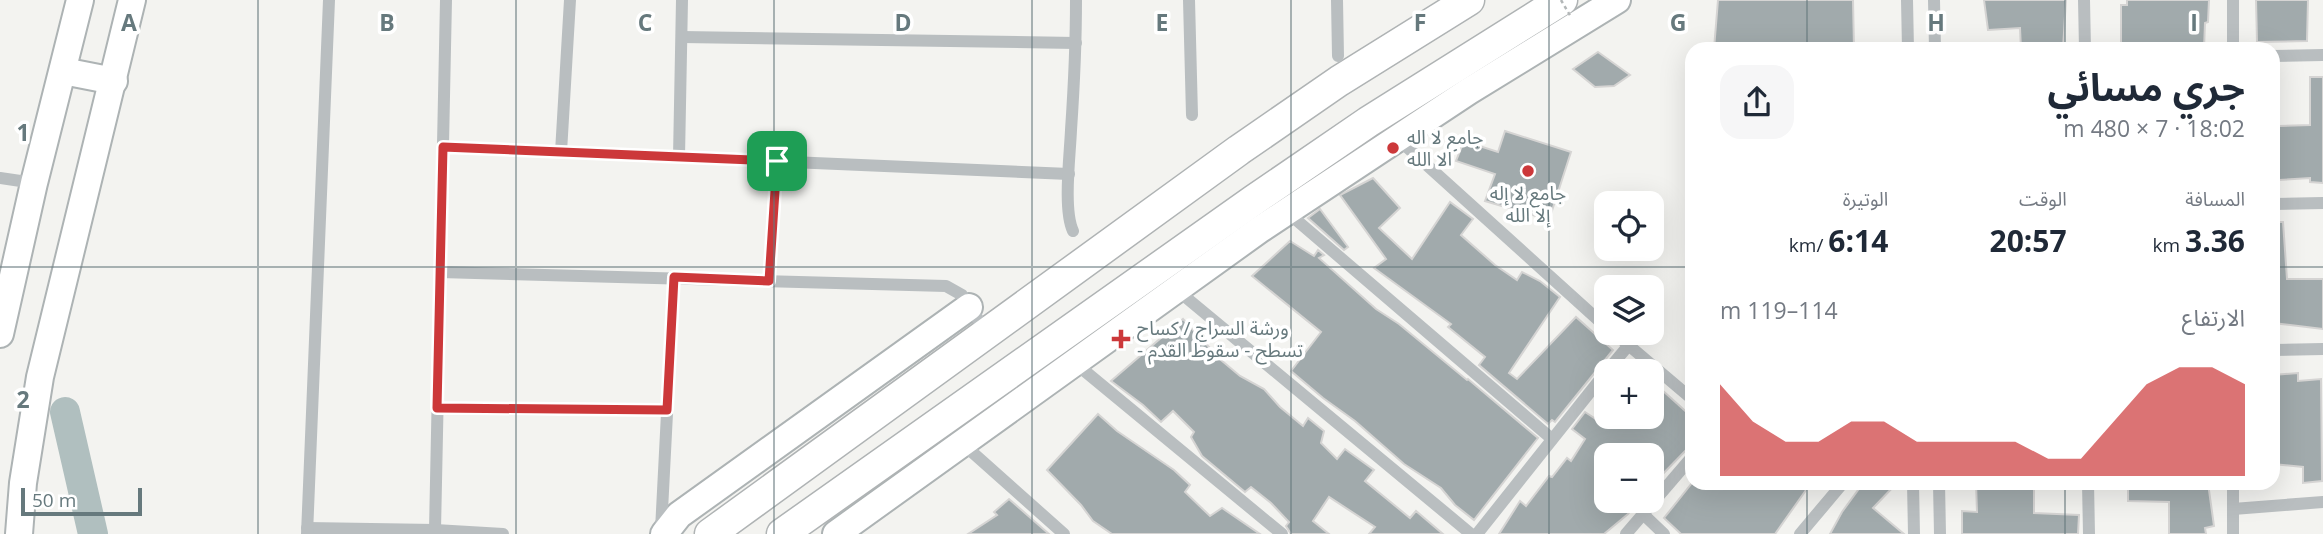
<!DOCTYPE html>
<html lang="ar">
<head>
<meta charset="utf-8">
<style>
	body { margin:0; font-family:"Open Sans","Noto Sans Arabic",sans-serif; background:#f6f6f7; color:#1f2937; direction:rtl; height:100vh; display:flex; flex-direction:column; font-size:26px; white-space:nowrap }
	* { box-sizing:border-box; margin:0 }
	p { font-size:23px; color:#747a83 }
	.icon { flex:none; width:38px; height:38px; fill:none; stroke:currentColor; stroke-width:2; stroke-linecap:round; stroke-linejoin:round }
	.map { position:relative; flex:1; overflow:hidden; direction:ltr }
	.details { position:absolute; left:1685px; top:42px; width:595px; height:448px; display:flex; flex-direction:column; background:#fff; border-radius:21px; box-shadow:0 7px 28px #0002; direction:rtl }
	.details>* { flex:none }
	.tools { position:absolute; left:1594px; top:191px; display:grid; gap:14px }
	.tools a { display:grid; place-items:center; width:70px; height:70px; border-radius:14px; background:#fff; box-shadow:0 7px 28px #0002; font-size:35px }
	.scale { position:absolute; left:21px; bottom:18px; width:121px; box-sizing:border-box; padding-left:7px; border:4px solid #66797d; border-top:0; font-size:19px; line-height:24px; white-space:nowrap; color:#66797d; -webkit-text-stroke:5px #fff; paint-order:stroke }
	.pin { position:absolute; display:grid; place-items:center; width:60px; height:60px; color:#fff; margin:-30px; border-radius:14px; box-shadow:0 4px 10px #0006 }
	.round { display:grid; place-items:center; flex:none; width:74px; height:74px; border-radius:21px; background:#f6f6f7 }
	.head { display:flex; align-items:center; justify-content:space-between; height:119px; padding:0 35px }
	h1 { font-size:38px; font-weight:700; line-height:52px }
	.figures { display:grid; grid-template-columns:repeat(3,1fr); gap:10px; height:119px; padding:7px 35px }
	.figures div { display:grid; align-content:center }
	.figures b { font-size:30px; font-weight:700 }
	.figures small { font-size:19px; font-weight:400 }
	.figures p { font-size:19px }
	.chart { height:196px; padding:14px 35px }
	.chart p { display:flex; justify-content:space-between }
	.chart svg { width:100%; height:126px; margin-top:7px; fill:#cc383a; opacity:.7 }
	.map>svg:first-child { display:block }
</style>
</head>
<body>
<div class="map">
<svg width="2323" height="534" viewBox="0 0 2323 534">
	<rect width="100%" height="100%" fill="#f3f3f0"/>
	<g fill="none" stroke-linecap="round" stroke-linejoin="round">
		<path stroke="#b0bfbf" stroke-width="30" d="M 65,412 L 93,534"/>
	</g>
	<g fill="#a1aaac" stroke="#d5d4d3" stroke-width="2">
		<path d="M 1718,0 L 1853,0 L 1854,49 L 1714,49 Z"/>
		<path d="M 1984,0 L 2066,0 L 2063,49 L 2021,49 L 2020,28 L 1988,30 Z"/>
		<path d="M 2127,0 L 2209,0 L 2208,22 L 2205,23 L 2204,49 L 2121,49 L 2121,5 L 2127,5 Z"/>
		<path d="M 2256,0 L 2308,0 L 2307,41 L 2257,42 Z"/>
		<path d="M 1598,52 L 1630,75 L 1614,86 L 1595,87 L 1573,69 Z"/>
		<path d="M 2310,77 L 2323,77 L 2323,183 L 2310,182 L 2310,178 L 2279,180 L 2279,126 L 2310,125 Z"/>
		<path d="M 1505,131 L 1571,152 L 1549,220 L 1485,201 L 1495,174 L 1456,161 L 1464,141 L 1498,152 Z"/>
		<path d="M 1373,178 L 1400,208 L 1379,228 L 1412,259 L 1450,202 L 1473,219 L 1461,235 L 1495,265 L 1517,280 L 1522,272 L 1540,281 L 1560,297 L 1509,373 L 1517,379 L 1576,317 L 1613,350 L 1555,422 L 1552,420 L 1548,424 L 1479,365 L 1485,357 L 1448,327 L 1451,324 L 1374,268 L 1386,259 L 1340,195 Z"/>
		<path d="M 1320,209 L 1348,247 L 1344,250 L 1308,218 Z"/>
		<path d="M 2273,222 L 2283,222 L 2287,279 L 2323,279 L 2323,329 L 2273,323 Z"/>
		<path d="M 1290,241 L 1314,256 L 1318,250 L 1324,255 L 1319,258 L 1376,309 L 1399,324 L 1467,380 L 1468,379 L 1538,438 L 1474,520 L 1455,505 L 1441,488 L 1404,464 L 1355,421 L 1323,398 L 1291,371 L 1321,332 L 1252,276 Z"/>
		<path d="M 1183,319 L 1221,360 L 1240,376 L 1264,389 L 1280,407 L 1303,426 L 1308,418 L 1324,431 L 1321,443 L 1337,459 L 1345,449 L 1374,470 L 1365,481 L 1410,518 L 1416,511 L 1443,534 L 1369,534 L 1375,527 L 1329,497 L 1313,521 L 1329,534 L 1291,534 L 1286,526 L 1289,522 L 1271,503 L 1251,487 L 1245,492 L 1202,456 L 1191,437 L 1194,432 L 1173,411 L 1161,422 L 1143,405 L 1111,381 Z"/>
		<path d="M 2298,373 L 2298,381 L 2321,379 L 2322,481 L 2303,483 L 2303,467 L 2273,464 L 2273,375 Z"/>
		<path d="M 1652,381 L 1692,417 L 1692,444 L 1652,485 L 1652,455 L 1606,455 L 1606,500 L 1638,500 L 1628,514 L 1604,534 L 1499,534 L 1520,501 L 1526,506 L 1549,476 L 1552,477 L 1567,458 L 1571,461 L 1585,439 L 1572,429 L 1585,412 L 1599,421 L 1602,416 L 1652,416 Z"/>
		<path d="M 1098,414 L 1117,431 L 1174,470 L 1190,485 L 1185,492 L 1210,516 L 1222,508 L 1260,534 L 1112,534 L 1093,521 L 1081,505 L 1047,470 Z"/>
		<path d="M 1692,483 L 1811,483 L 1775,534 L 1681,534 L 1664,518 Z"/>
		<path d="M 1852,483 L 1897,483 L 1873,508 L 1904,534 L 1830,534 L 1842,512 L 1858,490 Z"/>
		<path d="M 1976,483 L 2034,483 L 2034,513 L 2079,515 L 2078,534 L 1962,534 L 1962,511 L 1977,512 Z"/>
		<path d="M 2128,483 L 2208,483 L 2214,526 L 2205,528 L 2206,534 L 2169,534 L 2169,502 L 2128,501 Z"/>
		<path d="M 1009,499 L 1049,534 L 968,534 L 997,515 L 994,512 Z"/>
	</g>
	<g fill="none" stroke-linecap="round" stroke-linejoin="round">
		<g stroke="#adb3b4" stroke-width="30">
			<g id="major">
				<path d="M 63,71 L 114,81"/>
				<path d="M 0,334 L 34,183 L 80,0"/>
				<path d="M 19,534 L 23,483 L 40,377 L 132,0"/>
				<path d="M 664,534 L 679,515 L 969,307"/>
				<path d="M 836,534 L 1259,230 L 1469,91 L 1617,0"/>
			</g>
		</g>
		<g stroke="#afb3b4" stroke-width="33">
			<g id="highway">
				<path d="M 710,534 L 1239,150 L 1339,81 L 1469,0"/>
				<path d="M 782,534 L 1254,200 L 1368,122 L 1562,0"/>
			</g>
		</g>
		<g stroke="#b9bec0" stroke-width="12">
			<path d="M 1189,0 L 1192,115"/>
			<path d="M 1337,0 L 1338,56"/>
			<path d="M 1907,0 L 1908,49"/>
			<path d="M 1934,0 L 1935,49"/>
			<path d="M 2084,0 L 2085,49"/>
			<path d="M 2233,0 L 2233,49"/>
			<path d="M 682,37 L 1076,43"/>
			<path d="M 2273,56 L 2323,55"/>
			<path d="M 1398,139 L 1606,327"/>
			<path d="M 443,147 L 1069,174"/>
			<path d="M 561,152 L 570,0"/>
			<path d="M 679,157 L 682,0"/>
			<path d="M 0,178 L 34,183"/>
			<path d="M 2273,204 L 2323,203"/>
			<path d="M 1287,212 L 1552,439"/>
			<path d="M 1073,231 C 1063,210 1070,155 1071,130 C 1074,86 1076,43 1076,0"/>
			<path d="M 440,272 L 946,286 L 962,295 L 987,333"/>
			<path d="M 769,281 L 777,161"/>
			<path d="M 1177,290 L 1471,534"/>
			<path d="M 1613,332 L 1692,399"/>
			<path d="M 2273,350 L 2323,349"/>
			<path d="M 1075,363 L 1282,534"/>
			<path d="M 1607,371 L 1628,346"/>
			<path d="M 437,409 L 667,410"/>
			<path d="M 963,444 L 1064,534"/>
			<path d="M 1913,483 L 1914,534"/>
			<path d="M 1939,483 L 1940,534"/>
			<path d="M 2088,483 L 2089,534"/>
			<path d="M 2233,509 L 2323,502"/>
			<path d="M 1642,513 L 1664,534"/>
			<path d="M 307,528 L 435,530 L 503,534"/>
			<path d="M 435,530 L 446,0"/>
			<path d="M 661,530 L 674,277"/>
			<path d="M 307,534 L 329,0"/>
			<path d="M 1477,534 L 1606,372"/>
			<path d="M 1626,534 L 1692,457"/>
			<path d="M 1800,534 L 1843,483"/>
			<path d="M 2233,534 L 2233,483"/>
		</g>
		<use href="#major" stroke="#fff" stroke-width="26"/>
		<use href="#highway" stroke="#fff" stroke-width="30"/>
		<path stroke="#b3b7b8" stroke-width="2.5" stroke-dasharray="3.5 3.5" stroke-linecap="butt" d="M 1561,0 L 1571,17"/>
	</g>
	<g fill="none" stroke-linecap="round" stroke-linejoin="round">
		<g stroke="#fff" stroke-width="14">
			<path id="route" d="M 443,147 L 777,161 L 769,281 L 674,277 L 667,410 L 437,408 Z"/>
		</g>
		<use href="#route" stroke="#cc383a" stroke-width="9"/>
	</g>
	<path fill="none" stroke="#66797d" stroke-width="2" stroke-opacity="0.55" d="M 258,0 L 258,534M 516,0 L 516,534M 774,0 L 774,534M 1032,0 L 1032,534M 1291,0 L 1291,534M 1549,0 L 1549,534M 1807,0 L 1807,49M 2065,0 L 2065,49M 0,267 L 1692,267M 2273,267 L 2323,267M 1807,483 L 1807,534M 2065,483 L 2065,534"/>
	<g fill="#cc383a" stroke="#fff" stroke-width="2.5">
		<circle cx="1393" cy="148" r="7"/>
		<circle cx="1528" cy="171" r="7"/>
		<path d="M1117.5 328.5h7v7h7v7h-7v7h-7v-7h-7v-7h7z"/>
	</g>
	<g text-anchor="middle" stroke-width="7" stroke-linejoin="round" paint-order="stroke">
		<g font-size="19" fill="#66797d" stroke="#fff" text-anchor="start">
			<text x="1407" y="144">جامع لا اله<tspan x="1407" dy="22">الا الله</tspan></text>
			<text x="1528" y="200" text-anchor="middle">جامع لا إله<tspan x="1528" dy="22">إلا الله</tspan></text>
			<text x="1137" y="335">ورشة السراج / كساح<tspan x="1137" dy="22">- تسطح - سقوط القدم</tspan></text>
		</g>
	</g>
	<g font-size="23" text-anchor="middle" font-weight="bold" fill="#66797d" stroke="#fff" stroke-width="7" stroke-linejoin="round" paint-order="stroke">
		<text x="129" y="31">A</text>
		<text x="387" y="31">B</text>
		<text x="645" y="31">C</text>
		<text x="903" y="31">D</text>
		<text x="1162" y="31">E</text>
		<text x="1420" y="31">F</text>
		<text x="1678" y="31">G</text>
		<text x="1936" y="31">H</text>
		<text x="2194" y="31">I</text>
		<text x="23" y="141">1</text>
		<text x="23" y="408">2</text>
	</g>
</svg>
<div class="tools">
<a><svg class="icon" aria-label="locate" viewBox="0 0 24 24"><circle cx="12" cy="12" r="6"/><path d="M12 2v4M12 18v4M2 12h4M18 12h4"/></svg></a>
<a><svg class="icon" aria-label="layers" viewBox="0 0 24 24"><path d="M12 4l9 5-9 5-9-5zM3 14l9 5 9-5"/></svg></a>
<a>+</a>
<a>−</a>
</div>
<div class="scale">50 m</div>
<div class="pin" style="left:777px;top:161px;background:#1e9e55"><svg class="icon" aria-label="arrive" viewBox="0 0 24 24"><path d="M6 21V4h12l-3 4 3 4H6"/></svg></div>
<section class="details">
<div class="head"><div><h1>جري مسائي</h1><p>18:02 · 7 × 480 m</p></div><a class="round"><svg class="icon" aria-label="share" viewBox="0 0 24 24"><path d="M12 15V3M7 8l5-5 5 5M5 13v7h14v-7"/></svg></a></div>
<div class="figures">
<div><p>المسافة</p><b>3.36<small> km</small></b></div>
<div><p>الوقت</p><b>20:57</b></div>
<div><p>الوتيرة</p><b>6:14<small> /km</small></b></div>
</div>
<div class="chart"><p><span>الارتفاع</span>114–119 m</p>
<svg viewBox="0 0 160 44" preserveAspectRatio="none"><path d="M0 44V12L10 25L20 32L30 32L40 25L50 25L60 32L70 32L80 32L90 32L100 38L110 38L120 25L130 12L140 6L150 6L160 12V44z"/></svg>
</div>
</section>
</div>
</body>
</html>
